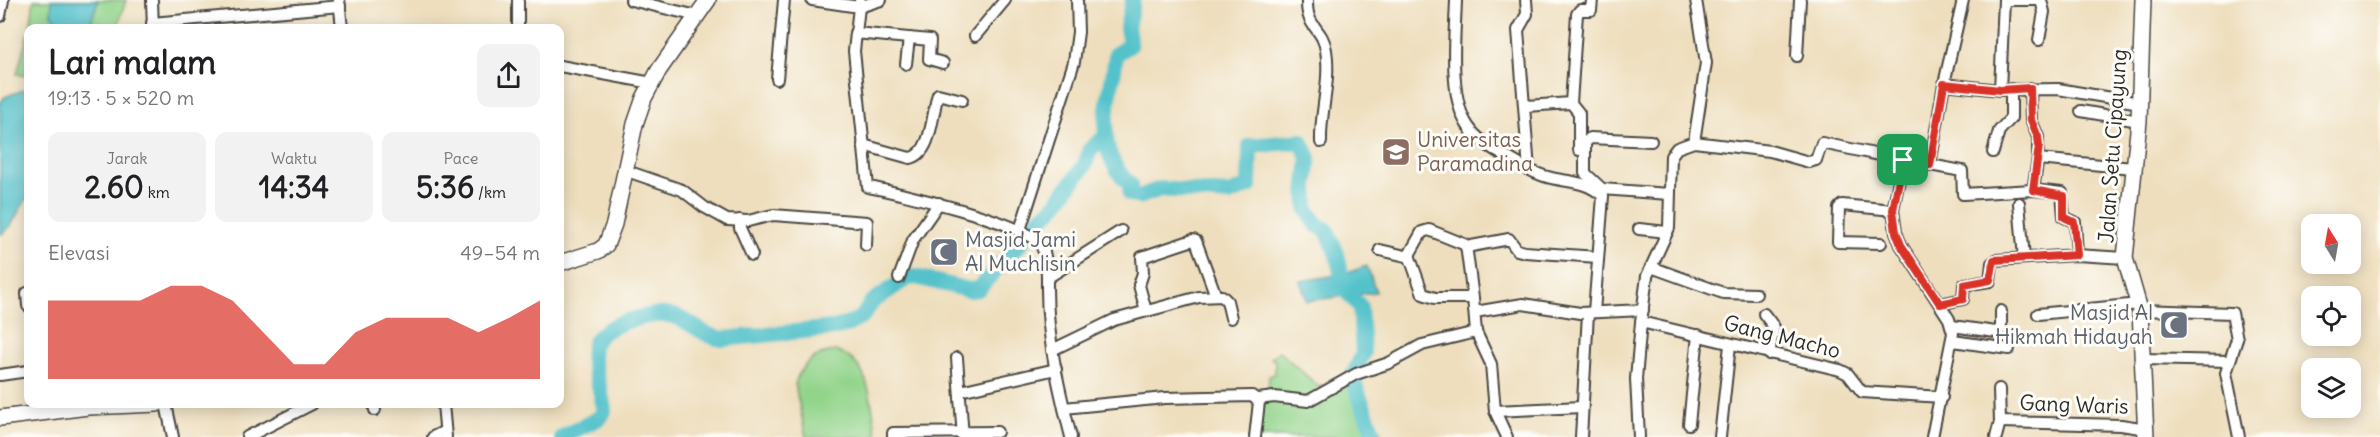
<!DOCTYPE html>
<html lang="id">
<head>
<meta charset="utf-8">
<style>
	body { margin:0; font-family:Delius,sans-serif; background:#f2f2f2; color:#202124; height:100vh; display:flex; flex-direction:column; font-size:22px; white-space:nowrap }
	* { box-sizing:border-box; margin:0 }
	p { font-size:20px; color:#757577 }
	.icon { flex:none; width:33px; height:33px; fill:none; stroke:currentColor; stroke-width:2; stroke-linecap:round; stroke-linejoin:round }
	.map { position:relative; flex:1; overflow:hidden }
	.details { position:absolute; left:24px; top:24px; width:540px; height:384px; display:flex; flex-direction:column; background:#fff; border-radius:12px; box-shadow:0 3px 15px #0003 }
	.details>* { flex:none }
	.needle { width:39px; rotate:349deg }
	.tools { position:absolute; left:2301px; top:214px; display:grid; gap:12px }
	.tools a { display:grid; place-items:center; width:60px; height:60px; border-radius:12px; background:#fff; box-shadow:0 3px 15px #0003; font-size:30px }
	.pin { position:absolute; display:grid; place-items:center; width:51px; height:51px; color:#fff; margin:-26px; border-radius:12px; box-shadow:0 3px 9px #0006 }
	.round { display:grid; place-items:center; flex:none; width:63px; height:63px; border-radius:12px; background:#f2f2f2 }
	.head { display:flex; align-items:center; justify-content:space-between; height:102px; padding:0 24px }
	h1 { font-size:33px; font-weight:700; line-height:45px }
	.metrics { display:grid; grid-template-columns:repeat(3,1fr); gap:9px; height:102px; padding:6px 24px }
	.metrics div { display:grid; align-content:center; border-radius:12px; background:#f2f2f2; text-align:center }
	.metrics b { font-size:30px; font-weight:700 }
	.metrics small { font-size:16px; font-weight:400 }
	.metrics p { font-size:16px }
	.chart { height:168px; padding:12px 24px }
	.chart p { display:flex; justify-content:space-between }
	.chart svg { width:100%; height:108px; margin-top:6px; fill:#d93025; opacity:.7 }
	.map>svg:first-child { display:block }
</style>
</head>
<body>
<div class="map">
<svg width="2380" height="437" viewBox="0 0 2380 437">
	<rect width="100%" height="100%" fill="#fdfcf7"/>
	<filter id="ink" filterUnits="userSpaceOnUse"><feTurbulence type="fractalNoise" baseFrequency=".0167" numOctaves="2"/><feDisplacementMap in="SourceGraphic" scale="12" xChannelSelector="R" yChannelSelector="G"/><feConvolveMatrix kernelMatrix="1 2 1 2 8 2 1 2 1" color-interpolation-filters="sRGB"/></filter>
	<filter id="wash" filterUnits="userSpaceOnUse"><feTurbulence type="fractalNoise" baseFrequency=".008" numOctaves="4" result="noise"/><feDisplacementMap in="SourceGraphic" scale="24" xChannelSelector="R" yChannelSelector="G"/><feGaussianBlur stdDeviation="1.35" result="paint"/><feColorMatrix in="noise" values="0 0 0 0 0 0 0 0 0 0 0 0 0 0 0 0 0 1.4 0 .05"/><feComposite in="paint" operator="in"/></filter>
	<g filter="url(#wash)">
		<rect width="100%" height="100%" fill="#eedebd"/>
		<g fill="#93d48b" stroke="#5f805b" stroke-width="1.5">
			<path d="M 34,0 L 126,0 L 117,28 L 30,28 Z"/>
			<path d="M 28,33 L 28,76 L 17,74 Z"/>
			<path d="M 835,351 C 872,361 871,405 877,437 L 806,437 L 795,385 C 799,366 815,353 835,351 Z"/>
			<path d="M 1279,351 L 1328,395 L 1350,381 L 1371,437 L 1257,437 L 1261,399 L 1268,395 L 1269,376 L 1275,374 L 1275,361 L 1271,358 Z"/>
		</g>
		<g fill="#55c2cb" stroke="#40767b" stroke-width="1.5">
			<path d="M 52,0 L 98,0 L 89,28 L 62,28 L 51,14 Z"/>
			<path d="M 28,88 L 28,196 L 10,227 L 0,235 L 0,103 L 5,97 Z"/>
			<path d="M 1367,266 L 1376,292 L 1307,301 L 1300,281 L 1344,274 Z"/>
		</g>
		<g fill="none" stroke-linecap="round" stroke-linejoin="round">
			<g stroke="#55c2cb" stroke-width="16">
				<path d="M 1133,0 L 1127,27 L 1130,45 L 1116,54 C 1112,101 1088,146 1130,184 L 1130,194 L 1139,197 L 1160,189 L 1229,194 L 1249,186 L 1250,146 L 1301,141 L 1309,158 L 1306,185 L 1307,209 L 1317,225 L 1327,230 L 1337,254 L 1344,289 L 1360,306 L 1363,353 L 1352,378 L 1375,437"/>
				<path d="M 1027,234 L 1030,227 L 1052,209 L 1085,165 L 1090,149 L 1104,138"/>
				<path d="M 562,437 L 599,418 L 604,411 C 599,364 569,338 631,320 C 645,316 663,312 677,317 C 694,324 703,336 722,339 L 834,328 L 849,324 L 862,317 L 872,302 L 907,278 L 916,277 L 969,290 L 978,289 L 1026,237"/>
			</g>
		</g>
	</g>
	<g filter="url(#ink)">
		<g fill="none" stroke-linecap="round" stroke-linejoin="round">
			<g stroke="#484641" stroke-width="14">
				<g id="street">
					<path d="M 152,0 L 153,28"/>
					<path d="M 339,0 L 342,28"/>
					<path d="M 518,0 L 518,28"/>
					<path d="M 631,0 L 697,16"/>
					<path d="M 812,0 L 859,7 L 854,51 L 868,187 C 897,192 1026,223 1040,244 C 1048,255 1047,276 1047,289 C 1047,339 1059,389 1071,437"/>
					<path d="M 1307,0 C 1306,29 1322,26 1326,50 C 1331,82 1320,111 1321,142"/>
					<path d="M 1456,0 C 1455,35 1448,97 1468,126 C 1477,140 1490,147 1503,155 C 1516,163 1529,171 1544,176 C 1566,183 1584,179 1603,196 L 1594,312"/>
					<path d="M 1526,0 L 1527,14 L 1518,30 L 1529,170"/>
					<path d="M 2006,0 L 2037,0"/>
					<path d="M 860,1 L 859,7 L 881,0"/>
					<path d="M 0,16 L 3,0"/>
					<path d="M 152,23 L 340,6"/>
					<path d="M 855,33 L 930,40 L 929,59 L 943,63"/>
					<path d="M 975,36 L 1005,0"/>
					<path d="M 2039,40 L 2044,12 L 2041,0"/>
					<path d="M 1797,56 L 1800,0"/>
					<path d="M 906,64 L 909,38"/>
					<path d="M 560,66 L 652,83"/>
					<path d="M 777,79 L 784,0"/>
					<path d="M 1944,84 L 2000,90 L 2058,89 L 2140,103"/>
					<path d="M 2030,88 L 2031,120 L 2038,137 L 2038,159 L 2133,168"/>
					<path d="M 2000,90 L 2004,0"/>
					<path d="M 1571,103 L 1577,14 L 1580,10 L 1591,10 L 1592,0"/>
					<path d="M 1526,106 L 1571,103 L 1579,113 L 1579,150"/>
					<path d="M 2081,111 L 2139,121"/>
					<path d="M 1651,141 L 1590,138 L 1585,143 L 1585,173 L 1602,189 L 1669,194"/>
					<path d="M 1694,142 L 1770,151 L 1809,162 L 1816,160 L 1822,143 L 1903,160"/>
					<path d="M 863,145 L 910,158 C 932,154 932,113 938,94 L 962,100"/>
					<path d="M 1993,152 L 1999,131 L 2011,118 L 2011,89"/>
					<path d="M 1930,165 L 1962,171 L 1963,194 L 2033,190 L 2062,193 L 2064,217 L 2075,222 L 2077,255"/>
					<path d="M 624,170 L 682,190 L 704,207 L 727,220 L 748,221 L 773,215 L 867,222 L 866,245"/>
					<path d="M 2033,190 L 2038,158"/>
					<path d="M 2019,203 L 2024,258"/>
					<path d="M 740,220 L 740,228 L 752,255"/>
					<path d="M 1639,229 L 1667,232"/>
					<path d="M 1019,233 L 1074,62 L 1078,32 L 1077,0"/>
					<path d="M 1881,243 L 1838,242 L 1839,208 L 1842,205 L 1893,210"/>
					<path d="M 1466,247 L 1509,239 L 1517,250 L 1525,252 L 1598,257"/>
					<path d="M 1380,250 L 1410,257"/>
					<path d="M 1651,267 L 1723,293 L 1756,294"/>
					<path d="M 899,278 L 913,240 L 939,203"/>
					<path d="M 1047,278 L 1121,231"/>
					<path d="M 27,293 L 28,306"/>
					<path d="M 1473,298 L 1466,245 L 1429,230 L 1422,232 L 1409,255 L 1423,294 L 1435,298 L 1473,298 L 1476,332 L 1491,364 L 1495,411 L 1582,407"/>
					<path d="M 1940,304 L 1963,299 L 1964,285 L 1990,281 L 1992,263 L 1996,260 L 2077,255 L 2125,258"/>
					<path d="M 2140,310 L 2232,313 L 2237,339 L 2226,373 L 2239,437"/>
					<path d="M 1146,311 L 1139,285 L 1143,273 L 1142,257 L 1193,240 L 1196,241 L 1216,296"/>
					<path d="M 1475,312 L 1523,304 L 1580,313 L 1643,310"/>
					<path d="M 1764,314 L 1774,327 L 1769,354"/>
					<path d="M 2038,314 L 2139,304"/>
					<path d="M 1641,322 L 1840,370 L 1848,374 L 1862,392 L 1942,397"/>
					<path d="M 1952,326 L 1996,332 L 2001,329 L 2001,311"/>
					<path d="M 1953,341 L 2009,349"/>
					<path d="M 1052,350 L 1114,320 L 1199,297 L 1222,296 L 1227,301 L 1231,318"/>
					<path d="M 957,358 L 963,437"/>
					<path d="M 2143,359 L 2229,361"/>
					<path d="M 0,375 L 28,371"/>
					<path d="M 960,391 L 1056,369"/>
					<path d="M 1258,399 L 1274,397 L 1308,401 L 1356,374 L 1389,363 L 1422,345 L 1476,332"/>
					<path d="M 166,404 L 173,437"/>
					<path d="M 374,404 L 375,410"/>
					<path d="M 443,404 L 446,437"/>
					<path d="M 1064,408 L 1165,398 L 1252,396 L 1259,402 L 1255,437"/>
					<path d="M 1495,411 L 1507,437"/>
					<path d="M 2000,422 L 2121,425 L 2147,429"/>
					<path d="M 1689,424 L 1698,335"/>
					<path d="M 247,437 L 312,404"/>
					<path d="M 433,437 L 445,431"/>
					<path d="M 893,437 L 893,433 L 997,432"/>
					<path d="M 1581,437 L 1588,313"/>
					<path d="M 1639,437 L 1636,379 L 1641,322 L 1647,276 L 1669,228 L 1671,156 L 1677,148 L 1694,142 L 1706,63 L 1696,0"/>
					<path d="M 1720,437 L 1730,345"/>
					<path d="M 1932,437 L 1953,333 L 1949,319 L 1901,245 L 1896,232 L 1893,210 L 1903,160 L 1930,165 L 1944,84 L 1963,0"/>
					<path d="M 1996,437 L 2000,422 L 1999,389"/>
				</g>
			</g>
			<g stroke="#484641" stroke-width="18">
				<g id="secondary">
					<path d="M 2143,0 L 2139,121 L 2125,258 L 2140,310 L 2146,437"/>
					<path d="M 560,263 L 598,251 L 606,245 L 614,224 L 635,124 L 644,98 L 659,70 L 708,0"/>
					<path d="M 0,418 L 88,407 L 157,404"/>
				</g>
			</g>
			<use href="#street" stroke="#fff" stroke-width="10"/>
			<use href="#secondary" stroke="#fff" stroke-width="15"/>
		</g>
	</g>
	<g fill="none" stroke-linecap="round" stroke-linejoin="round" filter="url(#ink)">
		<g stroke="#fff" stroke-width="12">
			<path id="route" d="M 1944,84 L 2000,90 L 2030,88 L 2031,120 L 2038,137 L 2039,146 L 2033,190 L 2064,196 L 2064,217 L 2074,222 L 2077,255 L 1994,260 L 1990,280 L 1964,285 L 1963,299 L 1940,304 L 1901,245 L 1896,232 L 1893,210 L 1903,160 L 1930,165 Z"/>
		</g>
		<use href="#route" stroke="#d93025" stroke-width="8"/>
	</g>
	<defs>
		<g id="university-square" transform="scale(1.5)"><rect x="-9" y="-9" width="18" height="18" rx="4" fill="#8d6e63" stroke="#fdfcf7"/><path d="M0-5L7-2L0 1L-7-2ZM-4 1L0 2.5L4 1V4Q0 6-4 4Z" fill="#fff"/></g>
		<g id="mosque-square" transform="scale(1.5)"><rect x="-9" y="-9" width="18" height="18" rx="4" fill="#6b7280" stroke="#fdfcf7"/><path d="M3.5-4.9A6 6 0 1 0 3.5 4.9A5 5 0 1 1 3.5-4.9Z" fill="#fff"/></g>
	</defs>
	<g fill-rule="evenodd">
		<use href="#university-square" x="1396" y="152"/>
		<use href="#mosque-square" x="944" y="252"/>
		<use href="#mosque-square" x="2174" y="325"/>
	</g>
	<g text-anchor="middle" stroke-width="6" stroke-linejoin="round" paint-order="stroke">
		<g font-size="21" fill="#785e54" stroke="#fdfcf7" text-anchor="start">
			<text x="1417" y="147">Universitas<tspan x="1417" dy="24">Paramadina</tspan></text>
		</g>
		<g font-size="21" fill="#2b2b2b" stroke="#fdfcf7">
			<text transform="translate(2113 146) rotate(-86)" y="7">Jalan Setu Cipayung</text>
			<text transform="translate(1782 337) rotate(14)" y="7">Gang Macho</text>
			<text transform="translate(2074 405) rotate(2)" y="7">Gang Waris</text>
		</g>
		<g font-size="21" fill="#5b616d" stroke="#fdfcf7" text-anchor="start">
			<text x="965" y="247">Masjid Jami<tspan x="965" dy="24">Al Muchlisin</tspan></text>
			<text x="2153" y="320" text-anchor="end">Masjid Al<tspan x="2153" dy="24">Hikmah Hidayah</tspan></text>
		</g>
	</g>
</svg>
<div class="tools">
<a><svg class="needle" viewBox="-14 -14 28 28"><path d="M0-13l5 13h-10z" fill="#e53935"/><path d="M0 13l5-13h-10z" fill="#757577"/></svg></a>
<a><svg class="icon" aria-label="locate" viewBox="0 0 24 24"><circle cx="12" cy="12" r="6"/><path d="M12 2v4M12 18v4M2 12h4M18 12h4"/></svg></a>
<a><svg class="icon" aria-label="layers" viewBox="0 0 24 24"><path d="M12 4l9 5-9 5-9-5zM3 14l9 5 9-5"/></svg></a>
</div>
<div class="pin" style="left:1903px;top:160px;background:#1e9e55"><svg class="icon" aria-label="arrive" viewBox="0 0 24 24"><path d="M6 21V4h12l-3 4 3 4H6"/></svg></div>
<section class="details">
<div class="head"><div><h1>Lari malam</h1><p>19:13 · 5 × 520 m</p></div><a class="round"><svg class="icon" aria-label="share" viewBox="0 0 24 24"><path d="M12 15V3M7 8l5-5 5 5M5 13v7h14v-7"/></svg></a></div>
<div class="metrics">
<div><p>Jarak</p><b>2.60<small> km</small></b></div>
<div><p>Waktu</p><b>14:34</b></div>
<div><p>Pace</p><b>5:36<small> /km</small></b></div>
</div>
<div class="chart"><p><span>Elevasi</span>49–54 m</p>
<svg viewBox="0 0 160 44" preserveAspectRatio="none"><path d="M0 44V12L10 12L20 12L30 12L40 6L50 6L60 12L70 25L80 38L90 38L100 25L110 19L120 19L130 19L140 25L150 19L160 12V44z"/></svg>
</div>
</section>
</div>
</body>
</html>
